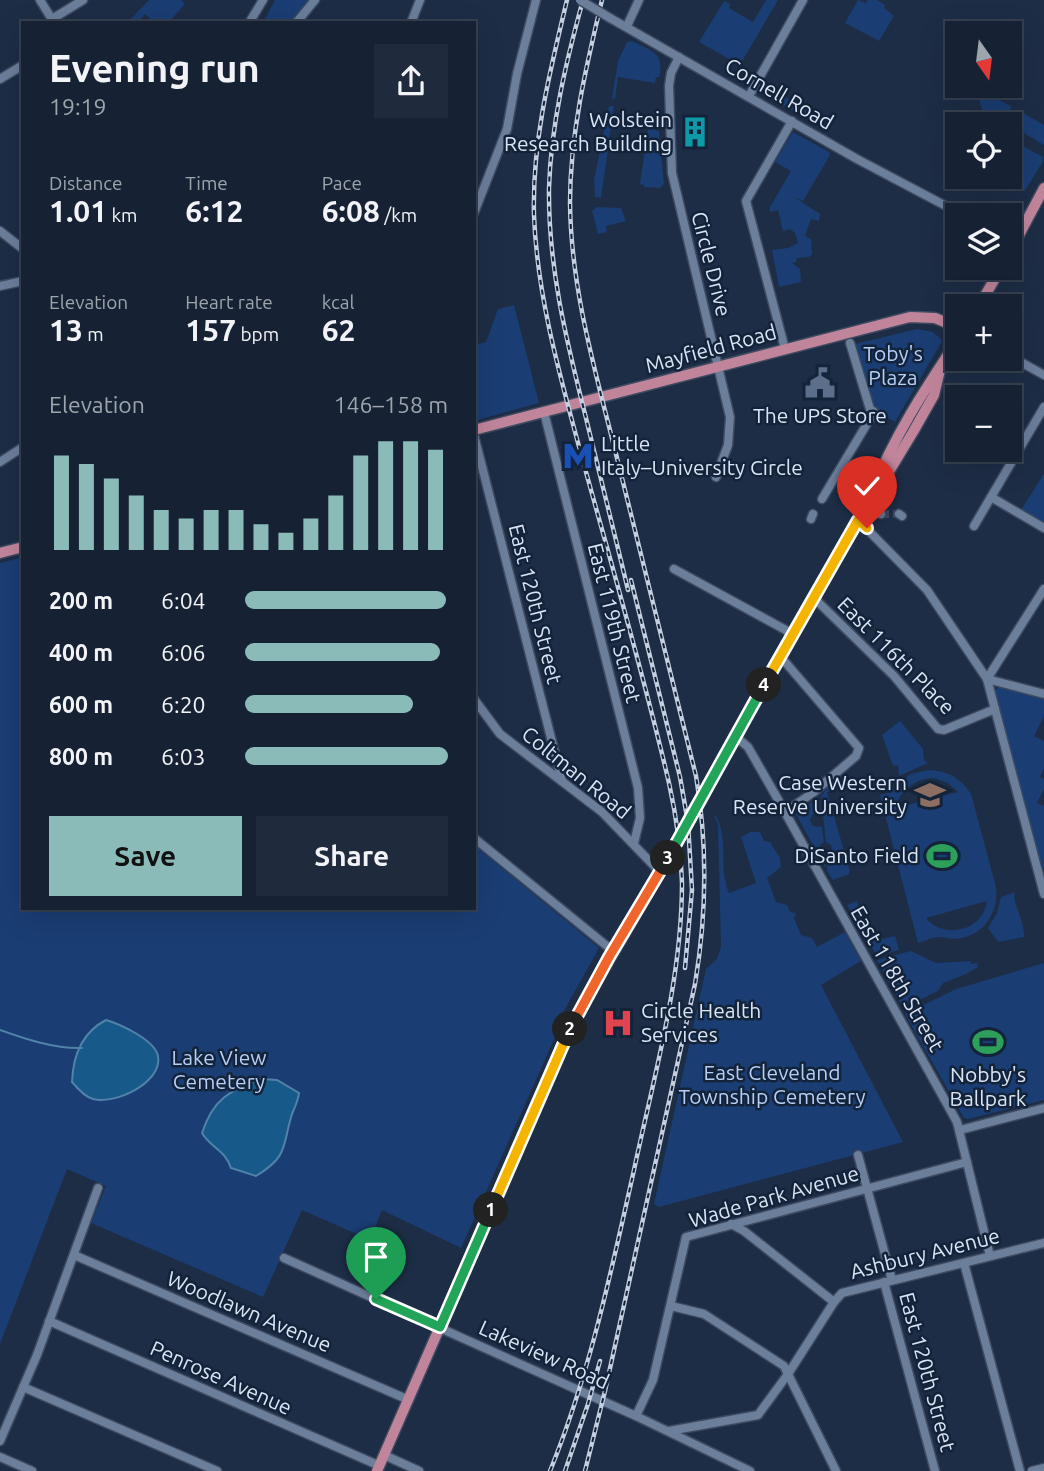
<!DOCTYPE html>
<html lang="en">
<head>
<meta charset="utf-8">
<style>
	body { margin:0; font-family:Ubuntu,sans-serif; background:#1f2a3c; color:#f1f3f6; height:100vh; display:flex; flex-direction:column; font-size:26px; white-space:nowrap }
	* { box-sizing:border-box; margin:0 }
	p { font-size:23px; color:#9ea4ac }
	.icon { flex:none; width:38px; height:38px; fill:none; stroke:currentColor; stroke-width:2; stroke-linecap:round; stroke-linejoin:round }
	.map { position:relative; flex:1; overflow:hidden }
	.drawer { position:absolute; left:21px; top:21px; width:455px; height:889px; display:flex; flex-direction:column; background:#162234; border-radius:0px; box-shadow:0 7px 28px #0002,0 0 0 2px #353f4f }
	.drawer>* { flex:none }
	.needle { width:46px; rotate:166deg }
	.fabs { position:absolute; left:945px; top:21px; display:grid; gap:14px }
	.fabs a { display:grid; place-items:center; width:77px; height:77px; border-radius:0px; background:#162234; box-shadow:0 7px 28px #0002,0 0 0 2px #353f4f; font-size:35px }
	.pin { position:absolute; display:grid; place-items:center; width:60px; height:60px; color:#fff; margin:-72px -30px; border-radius:50% 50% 50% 0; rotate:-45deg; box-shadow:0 0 7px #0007 }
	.pin .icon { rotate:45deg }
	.km { position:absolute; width:35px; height:35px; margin:-18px; border-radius:50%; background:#222; color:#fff; font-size:19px; line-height:35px; text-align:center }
	.round { display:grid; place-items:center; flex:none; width:74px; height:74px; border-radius:0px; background:#1f2a3c }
	.head { display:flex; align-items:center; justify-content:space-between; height:119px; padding:0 28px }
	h1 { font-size:38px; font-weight:700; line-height:52px }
	.metrics { display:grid; grid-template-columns:repeat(3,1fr); gap:10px; height:119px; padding:7px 28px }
	.metrics div { display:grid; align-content:center }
	.metrics b { font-size:30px; font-weight:700 }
	.metrics small { font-size:19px; font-weight:400 }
	.metrics p { font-size:19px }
	.chart { height:196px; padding:14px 28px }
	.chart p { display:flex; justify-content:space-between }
	.chart svg { width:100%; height:126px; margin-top:7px; stroke:#8bbbb9; stroke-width:6 }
	.primary-button { display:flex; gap:14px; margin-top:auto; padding:14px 28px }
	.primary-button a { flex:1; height:80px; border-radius:0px; background:#8bbbb9; color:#111; font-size:28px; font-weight:700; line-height:80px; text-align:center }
	.primary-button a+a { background:#1f2a3c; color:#f1f3f6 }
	ul { padding:0 28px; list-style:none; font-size:23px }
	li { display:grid; grid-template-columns:112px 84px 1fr; align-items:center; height:52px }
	li i { height:18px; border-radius:9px; background:#8bbbb9 }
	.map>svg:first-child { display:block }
</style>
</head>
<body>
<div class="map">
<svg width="1044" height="1471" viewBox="0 0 1044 1471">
	<rect width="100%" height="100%" fill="#1d2d45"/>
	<g fill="#1a3d73" fill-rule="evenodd">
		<path d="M 149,0 L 181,0 L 185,4 L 168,23 L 155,23 L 145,14 L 137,23 L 127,23 Z"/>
		<path d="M 275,0 L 311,0 L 292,23 L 263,23 Z"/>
		<path d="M 766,0 L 778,0 L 740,65 L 699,42 L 724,1 L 730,4 L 729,8 L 753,22 Z"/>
		<path d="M 858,0 L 866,3 L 868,0 L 877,0 L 885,5 L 884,8 L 894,16 L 879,41 L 845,23 Z"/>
		<path d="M 632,41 C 652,51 665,53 659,77 L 656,77 L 655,83 L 618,77 L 615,99 L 612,98 L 618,61 L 627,42 Z"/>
		<path d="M 764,83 L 767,87 L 817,114 L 817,120 L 811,121 L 763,94 L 761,89 Z"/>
		<path d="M 982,90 L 1012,107 L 1003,121 L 982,110 L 979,99 Z"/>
		<path d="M 609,106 L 614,106 L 601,198 L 595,197 L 594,180 Z"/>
		<path d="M 1023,113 L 1044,125 L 1044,145 L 1015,128 Z"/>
		<path d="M 648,128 L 659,131 L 664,184 L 660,188 L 644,187 L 644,185 L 640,184 Z"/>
		<path d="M 793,132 L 829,152 L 830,155 L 803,201 L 794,197 L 820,214 L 819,221 L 811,219 L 805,236 L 811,239 L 812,254 L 809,257 L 797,258 L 796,262 L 792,263 L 800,269 L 801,282 L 779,287 L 772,250 L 788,248 L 798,243 L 795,233 L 790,229 L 783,231 L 778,210 L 770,212 L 770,207 L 791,171 L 775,162 Z"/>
		<path d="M 1010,139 L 1043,157 L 1043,161 L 1025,191 L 1019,188 L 1022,181 L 1010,174 Z"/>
		<path d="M 597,207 L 621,208 L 626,221 L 606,226 L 607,232 L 598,234 L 592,211 Z"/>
		<path d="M 514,305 L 539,403 L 474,421 L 474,345 L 486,342 L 498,309 Z"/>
		<path d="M 917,329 L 933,332 L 941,339 L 941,343 L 895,422 L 871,408 L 855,344 Z"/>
		<path d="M 1044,474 L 1044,523 L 1021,510 Z"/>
		<path d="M 23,557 L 23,908 L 474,908 L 474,845 L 599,948 L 560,1018 L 560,1026 L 461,1248 L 382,1210 L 370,1240 L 302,1210 L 263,1297 L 91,1223 L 106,1186 L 67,1169 L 0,1344 L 0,563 Z"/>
		<path d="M 1002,685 L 1044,698 L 1044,716 L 1034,736 L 1044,741 L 1044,768 L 1040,777 L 1044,779 L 1044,789 L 1037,803 L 1044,806 L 1044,880 L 994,691 Z"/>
		<path d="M 900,721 L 923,749 L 924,760 L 928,763 L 899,776 L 898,765 L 893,766 L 882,735 Z"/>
		<path d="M 928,770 C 947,770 961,778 971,794 L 996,887 C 999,910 986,933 962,938 C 954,940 948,938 940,937 C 933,937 925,941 918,943 L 880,795 L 892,792 L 901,781 L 911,774 ZM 934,778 L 948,783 L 958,792 L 896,808 C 900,789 915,779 934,778 ZM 987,901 C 983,931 944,940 926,918 Z"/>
		<path d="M 829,786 L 834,790 L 827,792 L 849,868 L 849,874 L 833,880 L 827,871 L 827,857 L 832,849 L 831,845 L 826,842 L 821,796 Z"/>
		<path d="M 819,797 L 820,812 L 813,814 L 810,820 L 813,826 L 822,827 L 824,842 L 820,845 L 821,855 L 825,857 L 826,869 L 796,814 Z"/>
		<path d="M 714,815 L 716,816 C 728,839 720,861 726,883 C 726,887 728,890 729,893 L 756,883 L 741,837 L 750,832 L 760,832 L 764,841 L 770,842 L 780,858 L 781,867 L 767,878 L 776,902 L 787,905 L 790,912 L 796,913 L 794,918 L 801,935 L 812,938 L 817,947 L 845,932 L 861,961 L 821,985 L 903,1142 L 659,1207 L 654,1204 L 706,969 L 717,959 L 721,946 L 718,825 Z"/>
		<path d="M 1015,892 C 1011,903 1025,919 1024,937 L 998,942 L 988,928 L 997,913 L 1001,897 Z"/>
		<path d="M 857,901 L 867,936 L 870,935 L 874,941 L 895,936 L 899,950 L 877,956 L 847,905 Z"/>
		<path d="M 911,951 L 936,963 L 971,961 L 971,964 L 977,963 L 978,967 L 966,974 L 943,983 L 938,991 L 903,1008 L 877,960 Z"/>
		<path d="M 1044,963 L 1044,1100 L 968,1119 L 964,1118 L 905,1014 L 956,989 Z"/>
	</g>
	<g fill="#175a89" stroke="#5183a9" stroke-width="2">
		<path d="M 106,1020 C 120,1024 155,1040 158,1056 C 163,1083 114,1105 93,1099 C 85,1097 77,1088 72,1082 C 73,1056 81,1033 106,1020 Z"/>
		<path d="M 261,1079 L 277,1080 L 299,1093 C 298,1101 295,1107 292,1114 C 282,1146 289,1156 256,1176 L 231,1168 C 226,1151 210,1147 202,1133 C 213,1099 229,1091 261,1079 Z"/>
	</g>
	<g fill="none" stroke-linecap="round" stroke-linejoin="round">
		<path stroke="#5183a9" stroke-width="2" d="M 0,1030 C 25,1039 55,1049 82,1048"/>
		<path stroke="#39485f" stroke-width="8" stroke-dasharray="8 4" stroke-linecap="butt" d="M 881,514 L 899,514"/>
		<g stroke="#3d4a5f" stroke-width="11">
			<g id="minor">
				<path d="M 40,0 L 53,21"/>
				<path d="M 610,18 L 857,159 L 963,215"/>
				<path d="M 52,19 L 83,0"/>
				<path d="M 249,23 L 263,0"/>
				<path d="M 296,23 L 315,0"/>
				<path d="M 411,23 L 420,0"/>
				<path d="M 627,26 L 639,0"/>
				<path d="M 679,57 L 671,73 L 669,86 L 672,173 L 730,417 L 728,445 L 716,477"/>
				<path d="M 0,79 L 23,65"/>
				<path d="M 749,96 L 803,0"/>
				<path d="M 474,213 L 507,129 L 517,74 L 536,0"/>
				<path d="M 0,231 L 23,249"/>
				<path d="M 0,286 L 23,281"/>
				<path d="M 785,349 L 746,201 L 792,121"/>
				<path d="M 1010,356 L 1044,375"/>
				<path d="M 544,412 L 638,788 L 640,818 L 634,843"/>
				<path d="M 474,435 L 562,781"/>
				<path d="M 0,462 L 23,447"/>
				<path d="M 870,467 L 872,468"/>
				<path d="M 991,497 L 1044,528"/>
				<path d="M 822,499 L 874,412 L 870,409 L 850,343"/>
				<path d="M 876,512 L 881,514"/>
				<path d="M 899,514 L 902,516"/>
				<path d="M 811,519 L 813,514"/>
				<path d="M 858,520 L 927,590 L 987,679 L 1044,894"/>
				<path d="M 974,526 L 1044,407"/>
				<path d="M 674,569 L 793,634"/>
				<path d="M 1044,589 L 987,679 L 1044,694"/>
				<path d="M 813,597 L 894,676 L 938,729 L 944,730 L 995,709"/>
				<path d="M 780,656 L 859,748 L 856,756 L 814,792 L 785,812"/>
				<path d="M 474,699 L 500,734 L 602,812 L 659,871"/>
				<path d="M 735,736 L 748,747 L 776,796 L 957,1122 L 990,1256"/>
				<path d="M 474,838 L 613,951"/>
				<path d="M 960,1130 L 1044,1108"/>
				<path d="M 858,1155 L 892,1280"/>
				<path d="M 731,1224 L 744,1231 L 834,1302"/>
				<path d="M 74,1255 L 409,1400"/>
				<path d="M 284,1258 L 636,1416 L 750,1471"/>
				<path d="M 964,1263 L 1020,1471"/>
				<path d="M 884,1282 L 935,1471"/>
				<path d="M 671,1306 L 704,1314 L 784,1366 L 836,1471"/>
				<path d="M 49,1321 L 380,1466"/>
				<path d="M 23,1387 L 217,1471"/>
				<path d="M 636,1416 L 653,1380 L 686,1237 L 967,1162"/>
				<path d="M 669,1431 L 758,1415 L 788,1374 L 834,1302 L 842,1293 L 1044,1243"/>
				<path d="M 0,1441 L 37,1355 L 98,1188"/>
				<path d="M 384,1455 L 419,1471"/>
				<path d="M 0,1457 L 32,1471"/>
				<path d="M 1032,1471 L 1044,1468"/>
			</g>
		</g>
		<g stroke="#3d4a5f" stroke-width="13">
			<g id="major">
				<path d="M 1010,252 L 1044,188"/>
				<path d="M 979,306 L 1001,268"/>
				<path d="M 474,430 L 910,317 L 935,318 L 957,327"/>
				<path d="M 872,492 C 893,438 925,389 957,341"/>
				<path d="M 0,553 L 23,547"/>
				<path d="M 377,1471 L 572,1024 L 672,851 L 813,597 L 913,432 L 934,395 L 940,370"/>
			</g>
		</g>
		<use href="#minor" stroke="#6b7e9a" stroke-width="8"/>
		<use href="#major" stroke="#c1859b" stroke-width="10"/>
		<g stroke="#c4cfe0" stroke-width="4.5">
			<g id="rail">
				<path d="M 583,0 C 566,62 551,124 549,188 C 548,266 566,339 585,414 C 599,472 614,531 628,590"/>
				<path d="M 631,580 L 680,777 L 688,823 L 692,890 L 685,968"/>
				<path d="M 550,1471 C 590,1373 611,1272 634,1170 C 654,1076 682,979 682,883 C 681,849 676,815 669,783 C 643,672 611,563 581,454 C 560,376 537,296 534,215 C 532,141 550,71 567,0"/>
				<path d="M 565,1471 L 588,1404 L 600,1361"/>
				<path d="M 585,1471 L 605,1391 L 695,984 C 707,913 708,847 696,776 C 670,671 644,567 618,462 C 597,377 571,292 570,203 C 570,134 586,67 602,0"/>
			</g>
		</g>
		<use href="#rail" stroke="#13233a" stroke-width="2" stroke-dasharray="5" stroke-linecap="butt"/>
		<g stroke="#3d4a5f" stroke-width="11" stroke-linecap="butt">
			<path id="minor-bridge" d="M 580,0 L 610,18"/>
		</g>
		<use href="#minor-bridge" stroke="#6b7e9a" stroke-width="8"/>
	</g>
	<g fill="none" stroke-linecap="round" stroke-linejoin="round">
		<g stroke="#fff" stroke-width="14">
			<path id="split-1" d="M 376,1299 L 440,1327 L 491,1210"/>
		</g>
		<g stroke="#fff" stroke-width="14">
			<path id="split-2" d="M 491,1210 L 570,1029"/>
		</g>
		<g stroke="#fff" stroke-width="14">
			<path id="split-3" d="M 570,1029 L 609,957 L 668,858"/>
		</g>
		<g stroke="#fff" stroke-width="14">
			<path id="split-4" d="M 668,858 L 764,685"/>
		</g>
		<g stroke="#fff" stroke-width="14">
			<path id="split-5" d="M 764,685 L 858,520 L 867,528"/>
		</g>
		<use href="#split-1" stroke="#22a559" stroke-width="9"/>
		<use href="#split-2" stroke="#f5b400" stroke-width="9"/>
		<use href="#split-3" stroke="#f0652b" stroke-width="9"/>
		<use href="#split-4" stroke="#22a559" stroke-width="9"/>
		<use href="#split-5" stroke="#f5b400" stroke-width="9"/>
	</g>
	<defs>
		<g id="building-bare" transform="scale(2.415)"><path d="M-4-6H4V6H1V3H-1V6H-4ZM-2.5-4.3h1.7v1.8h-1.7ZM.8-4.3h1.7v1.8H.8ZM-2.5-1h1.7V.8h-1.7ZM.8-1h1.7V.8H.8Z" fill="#0f9aa8" stroke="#13233a" stroke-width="2.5" paint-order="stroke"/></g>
		<g id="civic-bare" transform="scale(2.415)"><path d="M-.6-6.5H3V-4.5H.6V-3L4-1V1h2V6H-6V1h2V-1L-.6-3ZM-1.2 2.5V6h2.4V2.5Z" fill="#5c6f8a" stroke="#13233a" stroke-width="2.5" paint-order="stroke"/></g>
		<g id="metro-bare" transform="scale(2.415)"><path d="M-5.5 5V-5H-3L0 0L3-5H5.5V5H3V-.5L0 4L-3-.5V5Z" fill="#1a4fb4" stroke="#13233a" stroke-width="2.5" paint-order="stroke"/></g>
		<g id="university-bare" transform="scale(2.415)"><path d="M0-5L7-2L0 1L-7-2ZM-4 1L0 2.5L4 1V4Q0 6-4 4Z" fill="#8d6e63" stroke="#13233a" stroke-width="2.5" paint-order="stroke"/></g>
		<g id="stadium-bare" transform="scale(2.415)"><path d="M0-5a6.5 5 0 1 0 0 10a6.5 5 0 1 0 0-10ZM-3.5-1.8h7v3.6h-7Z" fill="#2e9e5b" stroke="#13233a" stroke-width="2.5" paint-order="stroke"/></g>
		<g id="hospital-bare" transform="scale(2.415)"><path d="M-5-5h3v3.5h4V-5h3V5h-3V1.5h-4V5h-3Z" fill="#e0444e" stroke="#13233a" stroke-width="2.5" paint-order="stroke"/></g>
	</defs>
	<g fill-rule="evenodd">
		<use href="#building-bare" x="695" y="132"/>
		<use href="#civic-bare" x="820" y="383"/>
		<use href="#metro-bare" x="578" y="456"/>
		<use href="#university-bare" x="930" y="795"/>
		<use href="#stadium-bare" x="942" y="856"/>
		<use href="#hospital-bare" x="618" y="1023"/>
		<use href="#stadium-bare" x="988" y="1042"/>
	</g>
	<g text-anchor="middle" stroke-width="5" stroke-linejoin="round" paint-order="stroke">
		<g font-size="21" fill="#d9e4f4" stroke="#13233a">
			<text transform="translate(779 94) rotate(30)" y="7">Cornell Road</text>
			<text transform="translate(711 264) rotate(76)" y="7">Circle Drive</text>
			<text transform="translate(711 349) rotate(-15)" y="7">Mayfield Road</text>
			<text transform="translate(535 604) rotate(76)" y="7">East 120th Street</text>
			<text transform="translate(614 623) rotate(76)" y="7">East 119th Street</text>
			<text transform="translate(896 656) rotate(45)" y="7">East 116th Place</text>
			<text transform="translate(576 773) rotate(39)" y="7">Coltman Road</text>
			<text transform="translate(897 979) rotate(60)" y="7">East 118th Street</text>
			<text transform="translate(774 1197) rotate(-16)" y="7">Wade Park Avenue</text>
			<text transform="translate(925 1254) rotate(-14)" y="7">Ashbury Avenue</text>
			<text transform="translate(249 1312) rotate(23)" y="7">Woodlawn Avenue</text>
			<text transform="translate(544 1355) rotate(24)" y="7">Lakeview Road</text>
			<text transform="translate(927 1372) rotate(75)" y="7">East 120th Street</text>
			<text transform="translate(221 1378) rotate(24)" y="7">Penrose Avenue</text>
		</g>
		<g font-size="21" fill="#d9e4f4" stroke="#13233a" text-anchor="end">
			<text x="672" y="127">Wolstein<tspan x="672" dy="24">Research Building</tspan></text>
			<text x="820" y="423" text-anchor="middle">The UPS Store</text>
			<text x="601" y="451" text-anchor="start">Little<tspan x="601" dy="24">Italy–University Circle</tspan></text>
			<text x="907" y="790">Case Western<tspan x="907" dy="24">Reserve University</tspan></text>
			<text x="919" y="863">DiSanto Field</text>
			<text x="641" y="1018" text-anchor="start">Circle Health<tspan x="641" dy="24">Services</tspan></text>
			<text x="988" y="1082" text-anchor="middle">Nobby's<tspan x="988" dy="24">Ballpark</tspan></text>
		</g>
		<g font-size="21" fill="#b5cff7" stroke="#13233a">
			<text x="893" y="361">Toby's<tspan x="893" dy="24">Plaza</tspan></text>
			<text x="219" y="1065">Lake View<tspan x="219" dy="24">Cemetery</tspan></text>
			<text x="772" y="1080">East Cleveland<tspan x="772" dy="24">Township Cemetery</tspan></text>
		</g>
	</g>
</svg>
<div class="fabs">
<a><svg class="needle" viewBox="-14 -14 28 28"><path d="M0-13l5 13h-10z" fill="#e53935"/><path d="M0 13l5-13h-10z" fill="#9ea4ac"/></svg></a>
<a><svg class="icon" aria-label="locate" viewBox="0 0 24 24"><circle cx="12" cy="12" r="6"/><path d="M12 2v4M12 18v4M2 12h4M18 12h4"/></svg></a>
<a><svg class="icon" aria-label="layers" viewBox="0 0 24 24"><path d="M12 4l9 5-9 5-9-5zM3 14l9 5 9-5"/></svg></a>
<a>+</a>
<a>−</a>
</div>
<div class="pin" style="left:376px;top:1299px;background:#1e9e55"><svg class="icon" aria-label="arrive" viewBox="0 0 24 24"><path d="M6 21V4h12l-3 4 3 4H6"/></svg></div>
<div class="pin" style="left:867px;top:528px;background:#d93025"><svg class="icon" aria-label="check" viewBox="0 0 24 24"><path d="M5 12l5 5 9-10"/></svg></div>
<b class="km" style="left:491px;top:1210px">1</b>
<b class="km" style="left:570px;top:1029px">2</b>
<b class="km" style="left:668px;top:858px">3</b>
<b class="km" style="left:764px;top:685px">4</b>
<section class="drawer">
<div class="head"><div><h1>Evening run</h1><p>19:19</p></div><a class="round"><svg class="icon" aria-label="share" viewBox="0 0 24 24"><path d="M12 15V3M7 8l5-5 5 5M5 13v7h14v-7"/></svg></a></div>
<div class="metrics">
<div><p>Distance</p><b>1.01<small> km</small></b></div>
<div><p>Time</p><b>6:12</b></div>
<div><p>Pace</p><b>6:08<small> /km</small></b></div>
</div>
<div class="metrics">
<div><p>Elevation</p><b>13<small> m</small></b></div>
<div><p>Heart rate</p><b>157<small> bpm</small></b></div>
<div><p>kcal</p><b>62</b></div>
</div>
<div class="chart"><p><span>Elevation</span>146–158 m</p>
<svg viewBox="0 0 160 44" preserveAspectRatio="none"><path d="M5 44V11M15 44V14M25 44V19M35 44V25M45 44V30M55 44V33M65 44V30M75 44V30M85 44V35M95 44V38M105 44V33M115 44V25M125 44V11M135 44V6M145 44V6M155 44V9"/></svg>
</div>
<ul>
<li><b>200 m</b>6:04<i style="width:99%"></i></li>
<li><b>400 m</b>6:06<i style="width:96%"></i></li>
<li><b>600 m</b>6:20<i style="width:83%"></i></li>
<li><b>800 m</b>6:03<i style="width:100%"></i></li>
</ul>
<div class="primary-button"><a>Save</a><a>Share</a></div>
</section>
</div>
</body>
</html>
